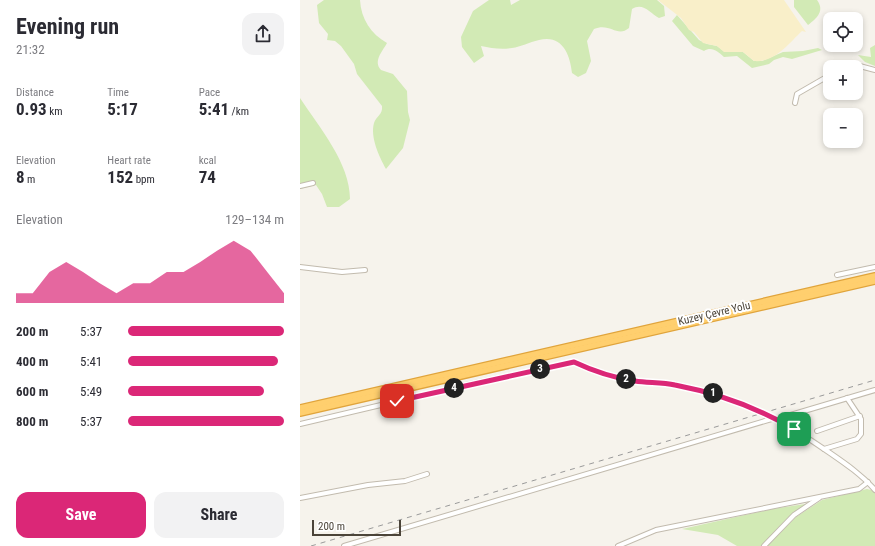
<!DOCTYPE html>
<html lang="en">
<head>
<meta charset="utf-8">
<style>
	body { margin:0; font-family:"Roboto Condensed",sans-serif; background:#f2f2f3; color:#2b2b33; height:100vh; display:flex; flex-direction:column; font-size:15px; white-space:nowrap }
	* { box-sizing:border-box; margin:0 }
	p { font-size:13px; color:#7c7c81 }
	.icon { flex:none; width:22px; height:22px; fill:none; stroke:currentColor; stroke-width:2; stroke-linecap:round; stroke-linejoin:round }
	.map { position:relative; flex:1; overflow:hidden }
	.drawer { display:flex; flex-direction:column; background:#fff; width:300px }
	.drawer>* { flex:none }
	.buttons { position:absolute; left:523px; top:12px; display:grid; gap:8px }
	.buttons a { display:grid; place-items:center; width:40px; height:40px; border-radius:8px; background:#fff; box-shadow:0 2px 6px #0003; font-size:20px }
	.scale { position:absolute; left:12px; bottom:10px; width:89px; box-sizing:border-box; padding-left:4px; border:2px solid #4b4439; border-top:0; font-size:11px; line-height:14px; white-space:nowrap; color:#4b4439; -webkit-text-stroke:3px #fff; paint-order:stroke }
	.pin { position:absolute; display:grid; place-items:center; width:34px; height:34px; color:#fff; margin:-17px; border-radius:8px; box-shadow:0 2px 6px #0006 }
	.km { position:absolute; width:20px; height:20px; margin:-10px; border-radius:50%; background:#222; color:#fff; font-size:11px; line-height:20px; text-align:center }
	.round { display:grid; place-items:center; flex:none; width:42px; height:42px; border-radius:12px; background:#f2f2f3 }
	.overview { display:flex; align-items:center; justify-content:space-between; height:68px; padding:0 16px }
	h1 { font-size:22px; font-weight:700; line-height:30px }
	.figures { display:grid; grid-template-columns:repeat(3,1fr); gap:6px; height:68px; padding:4px 16px }
	.figures div { display:grid; align-content:center }
	.figures b { font-size:17px; font-weight:700 }
	.figures small { font-size:11px; font-weight:400 }
	.figures p { font-size:11px }
	.chart { height:112px; padding:8px 16px }
	.chart p { display:flex; justify-content:space-between }
	.chart svg { width:100%; height:72px; margin-top:4px; fill:#db2777; opacity:.7 }
	.action { display:flex; gap:8px; margin-top:auto; padding:8px 16px }
	.action a { flex:1; height:46px; border-radius:12px; background:#db2777; color:#fff; font-size:16px; font-weight:700; line-height:46px; text-align:center }
	.action a+a { background:#f2f2f3; color:#2b2b33 }
	ul { padding:0 16px; list-style:none; font-size:13px }
	li { display:grid; grid-template-columns:64px 48px 1fr; align-items:center; height:30px }
	li i { height:10px; border-radius:5px; background:#db2777 }
	main { display:flex; flex:1; min-height:0 }
	.map>svg:first-child { display:block }
</style>
</head>
<body>
<main>
<section class="drawer">
<div class="overview"><div><h1>Evening run</h1><p>21:32</p></div><a class="round"><svg class="icon" aria-label="share" viewBox="0 0 24 24"><path d="M12 15V3M7 8l5-5 5 5M5 13v7h14v-7"/></svg></a></div>
<div class="figures">
<div><p>Distance</p><b>0.93<small> km</small></b></div>
<div><p>Time</p><b>5:17</b></div>
<div><p>Pace</p><b>5:41<small> /km</small></b></div>
</div>
<div class="figures">
<div><p>Elevation</p><b>8<small> m</small></b></div>
<div><p>Heart rate</p><b>152<small> bpm</small></b></div>
<div><p>kcal</p><b>74</b></div>
</div>
<div class="chart"><p><span>Elevation</span>129–134 m</p>
<svg viewBox="0 0 160 44" preserveAspectRatio="none"><path d="M0 44V38L10 38L20 25L30 19L40 25L50 32L60 38L70 32L80 32L90 25L100 25L110 19L120 12L130 6L140 12L150 25L160 38V44z"/></svg>
</div>
<ul>
<li><b>200 m</b>5:37<i style="width:100%"></i></li>
<li><b>400 m</b>5:41<i style="width:96%"></i></li>
<li><b>600 m</b>5:49<i style="width:87%"></i></li>
<li><b>800 m</b>5:37<i style="width:100%"></i></li>
</ul>
<div class="action"><a>Save</a><a>Share</a></div>
</section>
<div class="map">
<svg width="575" height="546" viewBox="0 0 575 546">
	<rect width="100%" height="100%" fill="#f6f3ec"/>
	<g fill="#d2eab5">
		<path d="M 24,0 L 60,0 C 61,19 71,34 87,43 C 82,52 73,61 81,70 L 93,74 L 107,91 L 108,112 L 110,120 L 103,148 L 86,169 C 79,156 70,137 74,123 C 76,116 83,115 82,106 L 57,74 L 54,64 L 41,46 L 35,41 L 27,40 L 28,34 L 19,23 L 17,5 Z"/>
		<path d="M 189,0 L 210,0 L 211,5 L 220,0 L 357,0 L 364,6 L 365,16 L 359,18 C 350,13 343,2 332,9 L 329,28 C 317,38 310,22 294,29 L 287,41 L 291,61 L 286,73 L 278,77 L 272,73 C 270,54 262,34 239,40 C 229,42 221,47 212,48 C 201,50 191,48 181,46 L 184,56 L 174,63 L 162,47 L 161,37 L 173,11 Z"/>
		<path d="M 494,0 L 517,0 C 525,11 517,18 508,25 L 494,7 Z"/>
		<path d="M 377,15 L 399,40 L 407,44 L 417,46 L 425,52 L 443,52 L 454,61 L 462,61 L 483,52 L 503,51 L 518,48 L 522,50 L 492,59 L 483,57 L 474,60 L 469,64 L 452,68 L 437,56 L 424,57 C 418,52 412,46 404,51 L 393,46 L 372,21 Z"/>
		<path d="M 575,45 L 575,66 L 565,62 L 558,55 L 571,57 L 570,48 Z"/>
		<path d="M 0,98 C 19,127 50,163 50,199 L 39,207 L 27,207 L 22,194 L 16,185 L 0,189 Z"/>
		<path d="M 567,489 L 575,491 L 575,546 L 467,546 L 496,517 L 522,500 Z"/>
		<path d="M 512,503 L 494,515 L 464,546 L 437,546 L 418,535 L 382,529 L 472,509 Z"/>
	</g>
	<path fill="#f9efc9" d="M 358,0 L 484,0 L 506,32 L 502,31 C 489,43 475,63 454,61 L 443,52 L 424,52 L 417,46 L 403,43 L 394,32 L 389,30 L 381,18 Z"/>
	<g fill="none" stroke-linecap="round" stroke-linejoin="round">
		<g stroke="#c2bbae" stroke-width="6">
			<g id="minor">
				<path d="M 545,67 L 556,65 L 575,70"/>
				<path d="M 495,103 L 497,94 L 530,75"/>
				<path d="M 0,186 L 13,183"/>
				<path d="M 0,267 L 42,272 L 65,270"/>
				<path d="M 537,275 L 575,267"/>
				<path d="M 477,419 L 575,390"/>
				<path d="M 0,424 L 170,384 L 274,362 C 293,371 315,378 336,381 C 350,383 364,382 378,385 C 436,397 481,419 530,453 C 546,464 562,475 575,490"/>
				<path d="M 517,431 L 560,416"/>
				<path d="M 524,449 L 557,439 L 561,434 L 561,419 L 547,398"/>
				<path d="M 0,498 L 68,485 L 105,481 L 127,474"/>
				<path d="M 44,546 L 475,418"/>
				<path d="M 318,546 L 356,530 L 559,489 L 568,482"/>
				<path d="M 464,546 L 494,515 L 519,498"/>
			</g>
		</g>
		<g stroke="#e0a43c" stroke-width="8">
			<g id="highway">
				<path d="M 0,408 L 575,276"/>
				<path d="M 0,413 L 575,281"/>
			</g>
		</g>
		<use href="#minor" stroke="#fff" stroke-width="4"/>
		<use href="#highway" stroke="#ffcf6e" stroke-width="5.5"/>
		<path stroke="#9a9a9a" stroke-width="1" stroke-dasharray="5 5" stroke-linecap="butt" d="M 11,546 L 575,380"/>
	</g>
	<g fill="none" stroke-linecap="round" stroke-linejoin="round">
		<g stroke="#fff" stroke-width="8">
			<path id="route" d="M 97,401 L 274,362 C 293,371 315,378 335,381 C 348,383 362,382 375,385 C 417,393 456,407 494,429"/>
		</g>
		<use href="#route" stroke="#db2777" stroke-width="5"/>
	</g>
	<g text-anchor="middle" stroke-width="4" stroke-linejoin="round" paint-order="stroke">
		<g font-size="11" fill="#4b4439" stroke="#fff">
			<text transform="translate(414 313) rotate(-13)" y="4">Kuzey Çevre Yolu</text>
		</g>
	</g>
</svg>
<div class="buttons">
<a><svg class="icon" aria-label="locate" viewBox="0 0 24 24"><circle cx="12" cy="12" r="6"/><path d="M12 2v4M12 18v4M2 12h4M18 12h4"/></svg></a>
<a>+</a>
<a>−</a>
</div>
<div class="scale">200 m</div>
<div class="pin" style="left:494px;top:429px;background:#1e9e55"><svg class="icon" aria-label="arrive" viewBox="0 0 24 24"><path d="M6 21V4h12l-3 4 3 4H6"/></svg></div>
<div class="pin" style="left:97px;top:401px;background:#d93025"><svg class="icon" aria-label="check" viewBox="0 0 24 24"><path d="M5 12l5 5 9-10"/></svg></div>
<b class="km" style="left:413px;top:393px">1</b>
<b class="km" style="left:326px;top:379px">2</b>
<b class="km" style="left:240px;top:369px">3</b>
<b class="km" style="left:154px;top:388px">4</b>
</div>
</main>
</body>
</html>
